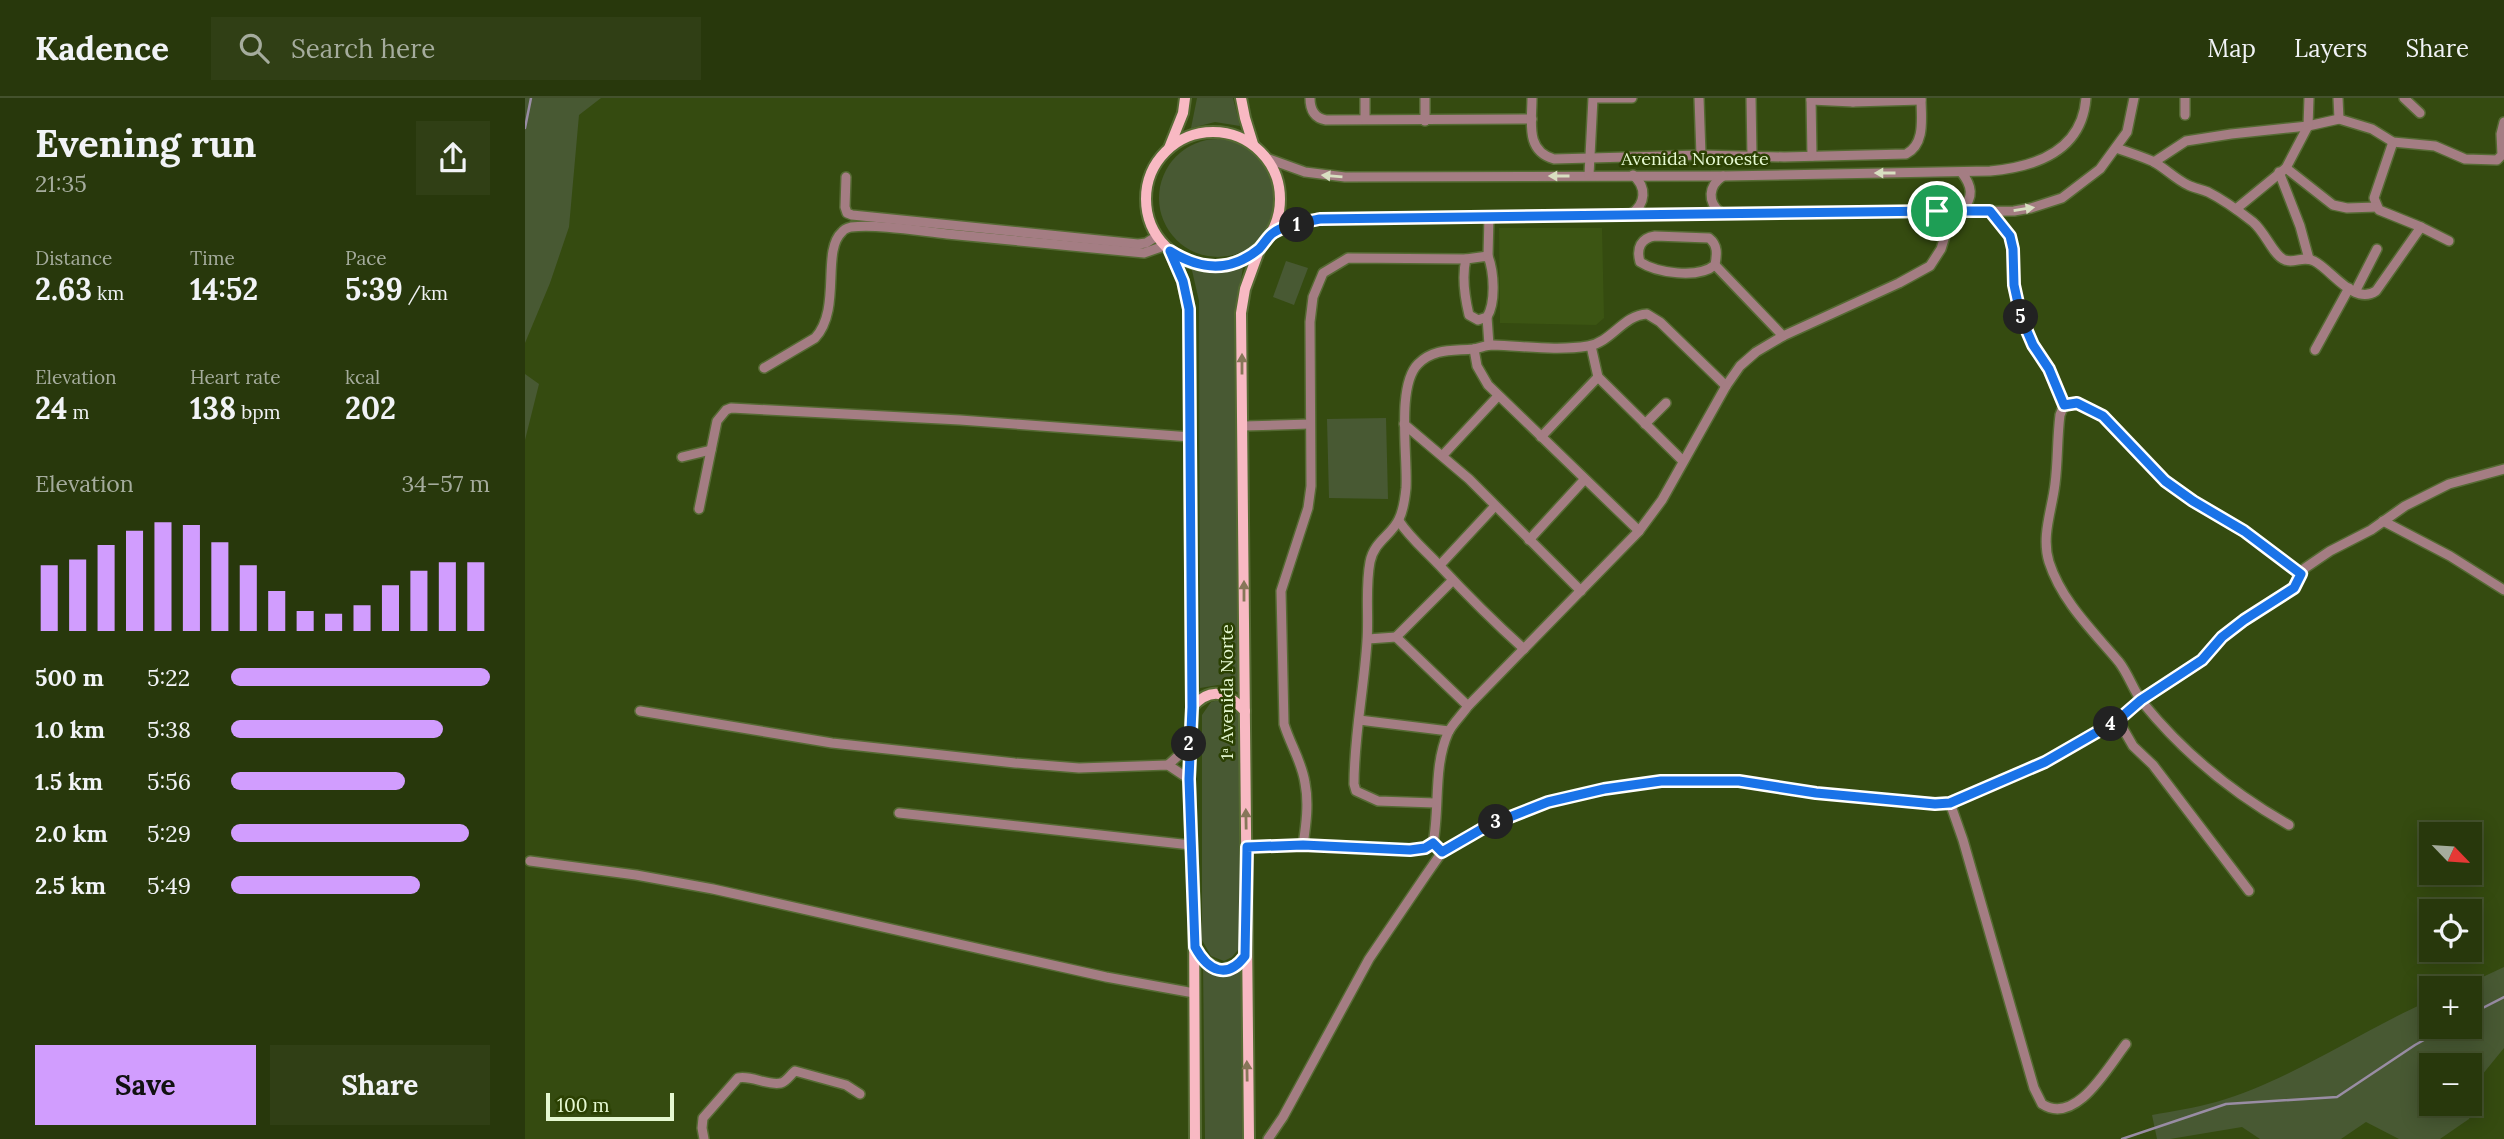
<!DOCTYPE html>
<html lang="en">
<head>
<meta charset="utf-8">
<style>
	body { margin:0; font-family:Lora,serif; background:#303f15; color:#f1f3f6; height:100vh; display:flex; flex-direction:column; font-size:26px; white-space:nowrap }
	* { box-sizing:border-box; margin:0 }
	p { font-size:23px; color:#a5ac9d }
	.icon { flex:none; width:38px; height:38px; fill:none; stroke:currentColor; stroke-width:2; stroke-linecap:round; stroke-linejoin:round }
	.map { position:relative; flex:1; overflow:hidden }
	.sheet { display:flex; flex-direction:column; background:#28380c; width:525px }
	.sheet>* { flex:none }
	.needle { width:46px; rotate:115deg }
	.controls { position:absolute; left:1894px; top:724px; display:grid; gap:14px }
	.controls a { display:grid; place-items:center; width:63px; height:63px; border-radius:0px; background:#28380c; box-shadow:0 4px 18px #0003,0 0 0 2px #44522d; font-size:35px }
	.scale { position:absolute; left:21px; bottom:18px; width:128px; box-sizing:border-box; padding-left:7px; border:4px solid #e5f8d1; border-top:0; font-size:19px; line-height:24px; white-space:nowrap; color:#e5f8d1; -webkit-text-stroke:5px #2b4002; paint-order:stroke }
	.pin { position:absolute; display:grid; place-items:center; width:60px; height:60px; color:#fff; margin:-30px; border:4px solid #fff; border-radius:50%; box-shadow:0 2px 7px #0007 }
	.km { position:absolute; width:35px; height:35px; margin:-18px; border-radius:50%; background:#222; color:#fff; font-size:19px; line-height:35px; text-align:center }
	.round { display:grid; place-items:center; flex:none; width:74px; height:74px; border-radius:0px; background:#303f15 }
	.headline { display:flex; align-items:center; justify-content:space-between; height:119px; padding:0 35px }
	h1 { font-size:38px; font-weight:700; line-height:52px }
	.figures { display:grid; grid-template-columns:repeat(3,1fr); gap:10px; height:119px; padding:7px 35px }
	.figures div { display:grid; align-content:center }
	.figures b { font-size:30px; font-weight:700 }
	.figures small { font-size:19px; font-weight:400 }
	.figures p { font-size:19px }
	.chart { height:196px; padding:14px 35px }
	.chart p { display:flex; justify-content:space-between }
	.chart svg { width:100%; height:126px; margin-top:7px; stroke:#d19dfe; stroke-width:6 }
	.button { display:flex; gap:14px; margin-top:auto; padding:14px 35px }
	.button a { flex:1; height:80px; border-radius:0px; background:#d19dfe; color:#111; font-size:28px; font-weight:700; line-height:80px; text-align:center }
	.button a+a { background:#303f15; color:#f1f3f6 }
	ul { padding:0 35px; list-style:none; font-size:23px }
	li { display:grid; grid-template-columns:112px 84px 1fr; align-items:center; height:52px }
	li i { height:18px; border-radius:9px; background:#d19dfe }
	header { display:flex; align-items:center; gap:42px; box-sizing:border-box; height:98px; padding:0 35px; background:#28380c; border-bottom:2px solid #44522d }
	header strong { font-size:33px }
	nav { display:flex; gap:38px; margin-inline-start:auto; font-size:24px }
	.search { width:490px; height:63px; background:#303f15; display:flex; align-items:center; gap:18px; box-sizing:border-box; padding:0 24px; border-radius:0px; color:#a5ac9d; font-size:26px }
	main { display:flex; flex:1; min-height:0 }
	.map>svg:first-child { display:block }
</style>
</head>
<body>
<header>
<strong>Kadence</strong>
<div class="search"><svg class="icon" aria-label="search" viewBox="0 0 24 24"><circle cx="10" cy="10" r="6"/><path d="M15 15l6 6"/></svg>Search here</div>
<nav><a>Map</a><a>Layers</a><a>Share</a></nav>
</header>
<main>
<section class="sheet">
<div class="headline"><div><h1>Evening run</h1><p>21:35</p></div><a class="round"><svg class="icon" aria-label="share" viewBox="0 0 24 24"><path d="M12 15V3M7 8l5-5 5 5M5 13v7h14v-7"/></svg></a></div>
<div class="figures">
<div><p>Distance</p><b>2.63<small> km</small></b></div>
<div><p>Time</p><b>14:52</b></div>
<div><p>Pace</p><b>5:39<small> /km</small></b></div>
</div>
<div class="figures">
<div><p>Elevation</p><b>24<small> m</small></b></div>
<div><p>Heart rate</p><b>138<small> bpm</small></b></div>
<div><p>kcal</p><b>202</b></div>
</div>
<div class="chart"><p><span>Elevation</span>34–57 m</p>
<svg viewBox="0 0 160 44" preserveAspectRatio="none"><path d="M5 44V21M15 44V19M25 44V14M35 44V9M45 44V6M55 44V7M65 44V13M75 44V21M85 44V30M95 44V37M105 44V38M115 44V35M125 44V28M135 44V23M145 44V20M155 44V20"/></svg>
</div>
<ul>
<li><b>500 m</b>5:22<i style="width:100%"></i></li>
<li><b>1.0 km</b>5:38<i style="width:82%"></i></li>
<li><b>1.5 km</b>5:56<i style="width:67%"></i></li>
<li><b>2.0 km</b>5:29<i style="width:92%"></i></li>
<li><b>2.5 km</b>5:49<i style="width:73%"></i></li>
</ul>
<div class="button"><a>Save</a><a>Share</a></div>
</section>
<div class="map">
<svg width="1979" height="1041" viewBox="0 0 1979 1041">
	<rect width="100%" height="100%" fill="#354b10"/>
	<path fill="#3c5513" d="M 974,130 L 1077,130 L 1079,220 L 1071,227 L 975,225 Z"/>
	<g fill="#485933" fill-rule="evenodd">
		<path d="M 0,0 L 76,0 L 54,17 L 44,129 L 25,185 L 0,245 Z"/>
		<path d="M 672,0 L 708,0 L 715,28 L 690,24 L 666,30 Z"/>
		<circle cx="693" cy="100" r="59"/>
		<path d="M 761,163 L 783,170 L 769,207 L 748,199 Z"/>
		<path d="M 666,168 L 698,175 L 718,169 L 712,207 L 714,595 L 699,586 L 675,590 L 674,203 Z"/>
		<path d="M 0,276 L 14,286 L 0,342 Z"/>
		<path d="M 861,320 L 863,401 L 804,400 L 802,321 Z"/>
		<path d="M 698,601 L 707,605 L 715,617 L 717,847 L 707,859 L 699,863 L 686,858 L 677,842 L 677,617 L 686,604 Z"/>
		<path d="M 678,864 L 700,875 L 716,873 L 717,1041 L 680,1041 Z"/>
		<path d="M 1979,869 L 1979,950 L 1957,977 L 1944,1021 L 1915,1041 L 1874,1041 L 1841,1024 L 1816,1041 L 1735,1041 L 1717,1029 L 1645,1041 L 1632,1041 L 1627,1017 C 1648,1013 1670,1010 1691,1004 C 1765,983 1835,933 1906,902 L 1906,929 L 1944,929 L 1944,891 L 1932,891 ZM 1906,968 L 1944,968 L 1944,1006 L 1906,1006 Z"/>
	</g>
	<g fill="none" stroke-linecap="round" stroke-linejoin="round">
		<g stroke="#998da4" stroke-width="2.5">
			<path d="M 0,30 L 6,0"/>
			<path d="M 1944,917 L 1979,899"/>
			<path d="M 1597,1041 L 1701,1006 L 1812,999 L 1890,947 L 1922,929"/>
		</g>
		<g stroke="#556a33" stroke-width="12">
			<g id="minor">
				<path d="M 785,0 C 785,11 789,20 801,22 L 1007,21"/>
				<path d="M 1007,0 C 1007,24 1000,53 1029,61 L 1176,57 L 1259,59 L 1381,56 C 1401,46 1396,19 1396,0"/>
				<path d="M 1174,0 L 1176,57"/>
				<path d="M 1226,0 L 1227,58"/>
				<path d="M 1286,0 L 1287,58"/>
				<path d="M 1324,0 L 1328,4 L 1396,2"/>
				<path d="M 1813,0 L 1814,21"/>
				<path d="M 1879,0 L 1895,15"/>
				<path d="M 1286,2 L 1328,4"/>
				<path d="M 1660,17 L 1660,0"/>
				<path d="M 840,21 L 840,0"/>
				<path d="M 900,23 L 900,0"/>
				<path d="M 1868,44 L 1849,100 L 1854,112 L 1896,129 L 1924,143"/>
				<path d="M 1591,50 C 1603,54 1615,58 1627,63 C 1639,69 1650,81 1663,87 C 1669,90 1676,91 1683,94 C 1699,102 1714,113 1728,124 C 1740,134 1748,156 1758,161 C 1768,167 1777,157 1789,163 C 1807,172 1829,208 1851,193 L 1896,129"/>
				<path d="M 744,61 L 780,74 L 820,79 L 1200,78 L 1465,73 C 1511,69 1557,53 1561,0"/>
				<path d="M 1629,64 L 1661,43 L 1706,36 L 1783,28 L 1814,21 L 1847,31 L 1868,44 L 1910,48 L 1940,61 L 1972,62 L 1977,57 L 1976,36 L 1979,24"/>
				<path d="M 1761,70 L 1808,107 L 1822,110 L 1852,109"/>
				<path d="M 1754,74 L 1775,128 L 1784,161"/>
				<path d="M 1437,75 C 1447,88 1449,99 1437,112"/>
				<path d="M 1064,77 L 1068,0 L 1107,0"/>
				<path d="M 321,79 L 320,109 L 322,115 L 327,117 L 613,146 L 621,145 L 632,138"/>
				<path d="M 1711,111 L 1761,70 L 1783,28 L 1784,0"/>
				<path d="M 1465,112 L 1485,138 L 1488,151 L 1489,187 L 1496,219 L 1508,247 L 1524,271 L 1539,307 L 1535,317 C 1532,340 1533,363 1530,386 C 1527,412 1516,438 1524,464 C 1537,504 1568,533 1594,564 C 1604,577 1608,592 1618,605 C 1658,654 1709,696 1764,727"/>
				<path d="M 1196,115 C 1182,104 1183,88 1198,78"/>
				<path d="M 1106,116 C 1121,106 1122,89 1108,77"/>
				<path d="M 747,135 L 795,121 L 818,120 L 1489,113 L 1506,110 L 1537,100 L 1575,71 L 1602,34 L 1609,0"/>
				<path d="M 1130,138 L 1184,140 C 1193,147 1192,156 1190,167 C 1173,181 1132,175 1115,164 C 1111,150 1116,140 1130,138 Z"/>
				<path d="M 963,158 C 969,174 971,204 962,219 L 953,222 L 944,217 C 940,200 937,177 941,161 Z"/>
				<path d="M 963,158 L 964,118"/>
				<path d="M 1190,167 L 1258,238"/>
				<path d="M 1830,194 L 1852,151"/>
				<path d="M 962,219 L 964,247"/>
				<path d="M 1066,248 L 1073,279 L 1158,363"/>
				<path d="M 949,251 L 952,268 L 963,287 L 1114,433"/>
				<path d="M 1790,252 L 1824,190"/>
				<path d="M 239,270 L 290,240 C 317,211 296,153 317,134 C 319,131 322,130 326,129 C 353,126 394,133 422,136 C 488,142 553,149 619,155 L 639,148"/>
				<path d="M 1539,307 L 1552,305 L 1579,318 L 1640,383 L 1668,403 L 1719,433 L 1776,476"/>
				<path d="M 879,326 L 944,381 L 1056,493"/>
				<path d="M 1120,326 L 1141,305"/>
				<path d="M 718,328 L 785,326"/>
				<path d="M 1016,339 L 1073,279"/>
				<path d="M 918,357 L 973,298"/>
				<path d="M 157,359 L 186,352"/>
				<path d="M 174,411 L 192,323 L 201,312 L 206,310 L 435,322 L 666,339"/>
				<path d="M 874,423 C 885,440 900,452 914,467 C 941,496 969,524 999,551"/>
				<path d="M 1858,423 L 1925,458 L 1979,492"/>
				<path d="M 1004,442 L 1059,382"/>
				<path d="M 915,467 L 970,408"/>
				<path d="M 871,539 L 927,483"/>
				<path d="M 843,541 L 871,539 L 943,608"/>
				<path d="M 115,613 L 307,645 L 490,665 L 554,670 L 643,667 L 664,681"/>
				<path d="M 834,622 L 924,633"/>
				<path d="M 1593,622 L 1608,648 L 1628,667 L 1724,793"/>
				<path d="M 643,667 L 664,648"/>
				<path d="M 910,705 L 853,703 L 831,693 L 829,686 C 829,638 839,591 842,543 C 844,518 840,490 845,464 C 849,443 867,437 874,421 C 878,413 880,400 881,390 C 883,360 871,288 893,266 C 909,250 928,253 948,251 C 955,250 961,247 968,247 C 999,248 1032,253 1063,248 C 1087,244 1098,217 1122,216 L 1135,224 L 1201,288"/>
				<path d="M 1425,705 L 1438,742 L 1509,990 L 1517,1006 C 1551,1028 1583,969 1601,946"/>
				<path d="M 374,715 L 666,747"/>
				<path d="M 778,747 C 781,727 784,705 780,685 C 777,664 765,646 759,626 L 756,493 L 783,410 L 786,388 L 785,224 L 788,199 L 798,175 L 823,160 L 941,161"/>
				<path d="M 721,749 L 778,747 L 885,752 L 900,750 L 908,745 C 915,710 908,669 923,635 C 927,626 937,617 943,608 L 1114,433 L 1137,402 L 1201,288 L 1215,268 L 1231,254 L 1258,238 L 1374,185 L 1405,168 L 1416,151 L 1428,112"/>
				<path d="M 5,763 L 111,777 L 188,791 L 581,879 L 669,895"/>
				<path d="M 179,1041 L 177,1030 L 178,1020 L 213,980 C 227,977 242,988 256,985 C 262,983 265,977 270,973 L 321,987 L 335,996"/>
				<path d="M 743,1041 L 758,1019 L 844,861 L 901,777 L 917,754 L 962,728 L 1023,704 L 1079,691 L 1136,683 L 1214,683 L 1291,695 L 1410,706 L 1425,705 L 1520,664 L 1593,622 L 1616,602 L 1677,562 L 1697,539 L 1719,522 L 1769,490 L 1780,470 L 1805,453 L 1846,432 L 1880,408 L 1924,386 L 1979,371"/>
			</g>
		</g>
		<g stroke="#556a33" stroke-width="14">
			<g id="major">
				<path d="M 716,0 L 720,20 L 728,46"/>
				<circle cx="688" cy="101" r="67"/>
				<path d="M 644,50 L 658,15 L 660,0"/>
				<path d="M 645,153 L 658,183 L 664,211 L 667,609 L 664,681 L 669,807 L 670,1041"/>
				<path d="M 667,609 C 686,588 702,594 720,613"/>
				<path d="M 670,849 L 679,863 L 695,872 L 712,868 L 720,858"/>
				<path d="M 724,1041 L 716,215 L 720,191 L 735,150"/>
			</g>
		</g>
		<use href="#minor" stroke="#a47d83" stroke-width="9"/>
		<use href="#major" stroke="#f8b9c3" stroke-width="10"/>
	</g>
	<defs><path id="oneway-solid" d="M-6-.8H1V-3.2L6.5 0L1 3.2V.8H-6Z" transform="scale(1.75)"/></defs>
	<g fill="#d8dfc1">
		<use href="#oneway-solid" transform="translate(1360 75) rotate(180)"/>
		<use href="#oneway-solid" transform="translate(807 78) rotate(-175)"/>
		<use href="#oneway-solid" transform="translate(1034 78) rotate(180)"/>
		<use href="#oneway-solid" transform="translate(1499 111) rotate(-9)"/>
	</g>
	<g fill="#877659">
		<use href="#oneway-solid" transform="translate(717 266) rotate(-90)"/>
		<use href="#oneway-solid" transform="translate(719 493) rotate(-90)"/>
		<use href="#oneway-solid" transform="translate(721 721) rotate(-91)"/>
		<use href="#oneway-solid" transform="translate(722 973) rotate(-91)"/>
	</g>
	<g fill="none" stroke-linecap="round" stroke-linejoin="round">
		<g stroke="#fff" stroke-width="14">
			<path id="route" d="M 1412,113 L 1465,113 L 1485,138 L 1488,151 L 1489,187 L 1496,219 L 1508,247 L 1524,271 L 1539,307 L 1552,305 L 1578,318 L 1640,383 L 1668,403 L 1719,433 L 1776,476 L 1769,490 L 1719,522 L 1697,539 L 1677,562 L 1616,602 L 1593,622 L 1520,664 L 1425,705 L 1410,706 L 1291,695 L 1214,683 L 1136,683 L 1079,691 L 1023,704 L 962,728 L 917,754 L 908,745 L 900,750 L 885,752 L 778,747 L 722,749 L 720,858 C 702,882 683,873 670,849 L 664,681 L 667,609 L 664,211 L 658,183 L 645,153 C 675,172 705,175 734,151 C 739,146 743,138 748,135 C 760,126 781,124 795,121 Z"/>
		</g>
		<use href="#route" stroke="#1a73e8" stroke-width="9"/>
	</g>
	<g text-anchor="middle" stroke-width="5" stroke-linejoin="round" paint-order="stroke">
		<g font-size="18" fill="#e5f8d1" stroke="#2b4002">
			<text x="1170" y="67">Avenida Noroeste</text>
			<text transform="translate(702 594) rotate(-90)" y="6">1ᵃ Avenida Norte</text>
		</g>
	</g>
</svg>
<div class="controls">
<a><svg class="needle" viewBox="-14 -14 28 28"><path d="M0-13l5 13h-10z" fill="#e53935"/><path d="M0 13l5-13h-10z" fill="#a5ac9d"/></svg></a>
<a><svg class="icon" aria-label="locate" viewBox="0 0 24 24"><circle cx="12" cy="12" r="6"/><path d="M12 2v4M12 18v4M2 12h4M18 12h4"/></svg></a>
<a>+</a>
<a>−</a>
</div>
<div class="scale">100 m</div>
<div class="pin" style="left:1412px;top:113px;background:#1e9e55"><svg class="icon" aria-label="arrive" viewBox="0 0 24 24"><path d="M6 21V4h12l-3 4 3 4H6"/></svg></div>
<b class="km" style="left:772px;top:127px">1</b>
<b class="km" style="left:664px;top:646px">2</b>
<b class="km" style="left:971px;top:724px">3</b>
<b class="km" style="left:1586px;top:626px">4</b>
<b class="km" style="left:1496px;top:219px">5</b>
</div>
</main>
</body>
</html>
